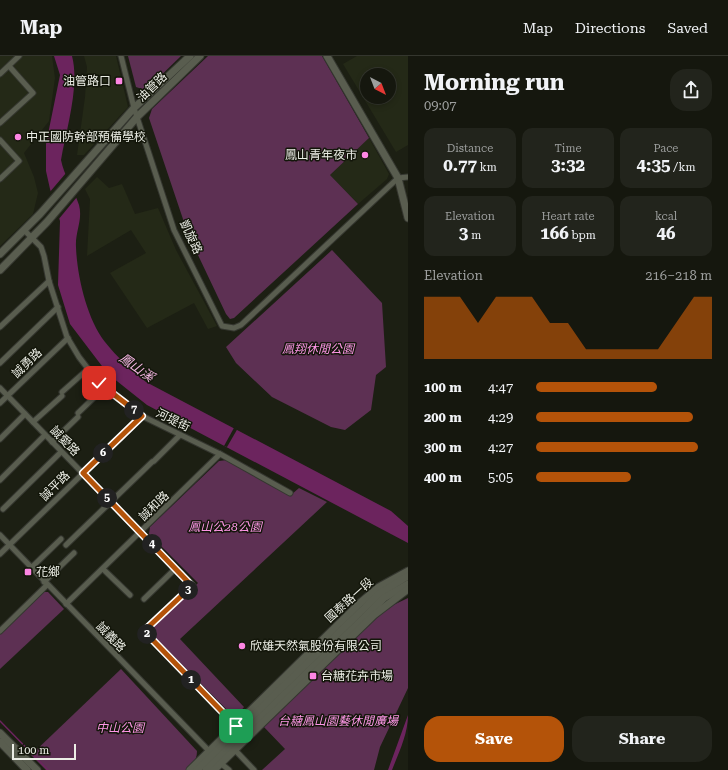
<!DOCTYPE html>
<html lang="en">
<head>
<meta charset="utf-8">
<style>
	body { margin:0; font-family:"Roboto Serif","Noto Sans TC",serif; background:#22241c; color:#f1f3f6; height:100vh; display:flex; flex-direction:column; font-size:15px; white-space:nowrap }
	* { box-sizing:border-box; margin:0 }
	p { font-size:13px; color:#9d9f9e }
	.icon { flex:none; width:22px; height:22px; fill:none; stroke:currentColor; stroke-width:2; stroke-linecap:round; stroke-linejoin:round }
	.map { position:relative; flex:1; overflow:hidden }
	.drawer { display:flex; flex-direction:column; background:#15170e; width:320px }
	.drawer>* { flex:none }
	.needle { width:26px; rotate:138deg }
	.controls { position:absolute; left:360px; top:12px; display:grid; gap:8px }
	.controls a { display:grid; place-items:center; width:36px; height:36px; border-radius:50%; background:#15170e; box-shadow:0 2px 6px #0003,0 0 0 1px #34362e; font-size:20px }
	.scale { position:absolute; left:12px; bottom:10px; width:64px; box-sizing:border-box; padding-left:4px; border:2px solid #eceee6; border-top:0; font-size:11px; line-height:14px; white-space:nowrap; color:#eceee6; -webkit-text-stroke:3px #13160a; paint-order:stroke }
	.pin { position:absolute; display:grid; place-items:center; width:34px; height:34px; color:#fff; margin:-17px; border-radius:8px; box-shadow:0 2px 6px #0006 }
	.km { position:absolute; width:20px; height:20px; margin:-10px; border-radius:50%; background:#222; color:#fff; font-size:11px; line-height:20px; text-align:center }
	.round { display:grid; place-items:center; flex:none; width:42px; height:42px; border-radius:16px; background:#22241c }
	.headline { display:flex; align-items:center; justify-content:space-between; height:68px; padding:0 16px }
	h1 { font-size:22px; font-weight:700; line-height:30px }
	.figures { display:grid; grid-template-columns:repeat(3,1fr); gap:6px; height:68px; padding:4px 16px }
	.figures div { display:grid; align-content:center; border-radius:10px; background:#22241c; text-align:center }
	.figures b { font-size:17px; font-weight:700 }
	.figures small { font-size:11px; font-weight:400 }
	.figures p { font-size:11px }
	.chart { height:112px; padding:8px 16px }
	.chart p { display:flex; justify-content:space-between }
	.chart svg { width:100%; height:72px; margin-top:4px; fill:#b45309; opacity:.7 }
	.action { display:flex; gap:8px; margin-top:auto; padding:8px 16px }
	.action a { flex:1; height:46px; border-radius:16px; background:#b45309; color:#fff; font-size:16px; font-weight:700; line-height:46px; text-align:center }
	.action a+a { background:#22241c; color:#f1f3f6 }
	ul { padding:0 16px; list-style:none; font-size:13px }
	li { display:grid; grid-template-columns:64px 48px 1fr; align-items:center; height:30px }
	li i { height:10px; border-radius:5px; background:#b45309 }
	header { display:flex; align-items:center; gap:24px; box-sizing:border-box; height:56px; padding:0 20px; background:#15170e; border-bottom:1px solid #34362e }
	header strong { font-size:19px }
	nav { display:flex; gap:22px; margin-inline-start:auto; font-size:14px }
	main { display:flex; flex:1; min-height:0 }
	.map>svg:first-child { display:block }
</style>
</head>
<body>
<header>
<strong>Map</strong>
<nav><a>Map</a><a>Directions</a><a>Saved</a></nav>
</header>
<main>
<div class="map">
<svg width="408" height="714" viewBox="0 0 408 714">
	<rect width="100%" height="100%" fill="#1c1f13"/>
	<g fill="#242917" fill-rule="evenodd">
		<path d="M 0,0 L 52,0 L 55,22 L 49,65 L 24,97 L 34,121 L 38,137 L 33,158 L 0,190 Z"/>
		<path d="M 84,0 L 116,0 L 128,51 L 84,99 L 77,99 L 85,41 L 87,11 Z"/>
		<path d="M 357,0 L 408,0 L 408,89 L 396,96 L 343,8 ZM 367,19 L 389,19 L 389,41 L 367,41 Z"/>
		<path d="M 369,82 L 389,118 L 387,123 L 358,148 L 330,119 Z"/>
		<path d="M 97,121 L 109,132 L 122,128 L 135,158 L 158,152 L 176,194 L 217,270 L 208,273 L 194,247 L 147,272 L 110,217 L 146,197 L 131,174 L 87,200 L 90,143 L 85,133 Z"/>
	</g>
	<g fill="#5d3053">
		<path d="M 128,0 L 181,0 L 149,31 L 142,33 L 136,31 Z"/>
		<path d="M 208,0 L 322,0 L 369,82 L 330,119 L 358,148 L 234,262 L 230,263 L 226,258 L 188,178 L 149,62 L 152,53 Z"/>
		<path d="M 332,194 L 382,247 L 386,311 L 376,319 L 371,354 L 345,374 L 331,371 L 272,341 L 236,307 L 226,291 Z"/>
		<path d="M 227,404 L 291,439 L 299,432 L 327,446 L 180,583 L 244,651 L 235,662 L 149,575 L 198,527 L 149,478 L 150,471 L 219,405 Z"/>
		<path d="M 44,536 L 48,536 L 64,553 L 0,613 L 0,578 Z"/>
		<path d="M 408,542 L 408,632 L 380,691 L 374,714 L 262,714 L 285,693 L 263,670 L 387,552 Z"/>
		<path d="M 121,613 L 197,695 C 197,704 193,708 186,714 L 46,714 L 31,699 Z"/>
	</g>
	<g fill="#6c245e">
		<path d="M 54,0 L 72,0 C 80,30 66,74 61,104 C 64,120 74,133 79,149 C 83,164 75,176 76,191 C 77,220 87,263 105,286 C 117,301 131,314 146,326 L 391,455 L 408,470 L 408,487 L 147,349 L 108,318 L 70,268 L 58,229 L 60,165 L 50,133 L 46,115 L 46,88 L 60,19 Z"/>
		<path d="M 408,659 C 408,678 399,696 392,714 L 388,714 Z"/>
	</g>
	<g fill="#1c1f13">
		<path d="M 66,117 L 77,141 L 58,164 L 49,137 Z"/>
		<path d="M 235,370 L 238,372 L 227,391 L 224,390 Z"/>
	</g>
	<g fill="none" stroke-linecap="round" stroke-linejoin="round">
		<path stroke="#6c245e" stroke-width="1.5" d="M 0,665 L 48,714"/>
		<g stroke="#353730" stroke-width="7">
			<g id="street">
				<path d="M 121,0 L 134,52 L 174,174 L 222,270 L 234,272 L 241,269 L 398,122 L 408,121"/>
				<path d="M 0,18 L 19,0"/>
				<path d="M 0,67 L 33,37 L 9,10"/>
				<path d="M 0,84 L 19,105 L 0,123"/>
				<path d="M 24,174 L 41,191 L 44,200 L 49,225 L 67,281 L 79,301 L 99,327 L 142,360 L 222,399 L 290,437"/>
				<path d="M 0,271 L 49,225"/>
				<path d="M 0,307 L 58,251"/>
				<path d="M 0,332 L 192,530 L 144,575 L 236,670"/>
				<path d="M 62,336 L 88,313"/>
				<path d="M 0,347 L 68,282"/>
				<path d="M 78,357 L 105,331"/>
				<path d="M 33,366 L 62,340"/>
				<path d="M 0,383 L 25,358"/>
				<path d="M 52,386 L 78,361"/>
				<path d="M 154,405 L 180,379"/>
				<path d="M 0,424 L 45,379"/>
				<path d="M 3,453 L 61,396"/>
				<path d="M 0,479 L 211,697"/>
				<path d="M 66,489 L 152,406"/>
				<path d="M 0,498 L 142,360"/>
				<path d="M 31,512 L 61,483"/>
				<path d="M 103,513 L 130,539"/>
				<path d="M 44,526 L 74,497"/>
				<path d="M 144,543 L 175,513"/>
				<path d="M 66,548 L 220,398"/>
				<path d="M 0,575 L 47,529"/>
				<path d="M 235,694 L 254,714"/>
				<path d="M 219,706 L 229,714"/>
			</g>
		</g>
		<g stroke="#353730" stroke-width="9">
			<g id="secondary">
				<path d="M 327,0 L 398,122 L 408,162"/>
				<path d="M 0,198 L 40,158 L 134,52 L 190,0"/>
				<path d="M 0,214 L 47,166 L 137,61 L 200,0"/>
				<path d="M 0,677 L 37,714"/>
				<path d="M 0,686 L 27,714"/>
				<path d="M 190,714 L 360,547 L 379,531 L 408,515"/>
				<path d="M 197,714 L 379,538 L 408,520"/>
				<path d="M 206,714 L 370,556 L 384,542 L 408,528"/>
				<path d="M 214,714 L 374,559 L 408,533"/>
			</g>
		</g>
		<use href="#street" stroke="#595d4f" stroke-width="5"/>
		<use href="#secondary" stroke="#595d4f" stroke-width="7"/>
	</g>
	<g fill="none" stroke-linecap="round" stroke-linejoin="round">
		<g stroke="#fff" stroke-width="8">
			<path id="route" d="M 99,327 L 142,360 L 83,417 L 192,530 L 144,575 L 236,670"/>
		</g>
		<use href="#route" stroke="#b45309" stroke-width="5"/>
	</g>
	<g fill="#fd86e3" stroke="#13160a" stroke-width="1.5">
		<rect x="115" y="21" width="8" height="8" rx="2"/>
		<circle cx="18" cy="81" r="4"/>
		<circle cx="365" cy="99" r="4"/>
		<rect x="24" y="512" width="8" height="8" rx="2"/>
		<circle cx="242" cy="590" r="4"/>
		<rect x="309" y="616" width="8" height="8" rx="2"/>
	</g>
	<g text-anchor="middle" stroke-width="3" stroke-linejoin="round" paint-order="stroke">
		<g font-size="12" fill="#eceee6" stroke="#13160a" text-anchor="start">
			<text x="111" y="29" text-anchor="end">油管路口</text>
			<text x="26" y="85">中正國防幹部預備學校</text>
			<text x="357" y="103" text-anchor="end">鳳山青年夜市</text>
			<text x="36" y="520">花鄉</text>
			<text x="250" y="594">欣雄天然氣股份有限公司</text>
			<text x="321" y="624">台糖花卉市場</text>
		</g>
		<g font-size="12" fill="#eceee6" stroke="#13160a">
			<text transform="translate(152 31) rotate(-44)" y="4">油管路</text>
			<text transform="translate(191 181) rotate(65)" y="4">凱旋路</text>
			<text transform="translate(27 307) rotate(-44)" y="4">誠勇路</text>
			<text transform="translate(173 364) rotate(26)" y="4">河堤街</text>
			<text transform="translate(65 385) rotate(46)" y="4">誠愛路</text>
			<text transform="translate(55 430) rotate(-45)" y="4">誠平路</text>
			<text transform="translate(154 450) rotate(-44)" y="4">誠和路</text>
			<text transform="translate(349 544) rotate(-42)" y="4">國泰路一段</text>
			<text transform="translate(111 581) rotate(46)" y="4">誠義路</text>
		</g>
		<g font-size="12" font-style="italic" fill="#fd96e6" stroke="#13160a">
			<text x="318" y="297">鳳翔休閒公園</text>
			<text x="225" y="475">鳳山公28公園</text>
			<text x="338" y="669">台糖鳳山園藝休閒廣場</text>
			<text x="120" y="676">中山公園</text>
		</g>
		<g font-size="13" font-style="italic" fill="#f6b7e5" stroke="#13160a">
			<text transform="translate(137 311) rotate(35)" y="5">鳳山溪</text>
		</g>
	</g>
</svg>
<div class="controls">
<a><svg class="needle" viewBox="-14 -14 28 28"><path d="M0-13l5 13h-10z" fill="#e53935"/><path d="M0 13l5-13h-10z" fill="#9d9f9e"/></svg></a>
</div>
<div class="scale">100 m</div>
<div class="pin" style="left:236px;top:670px;background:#1e9e55"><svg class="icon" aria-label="arrive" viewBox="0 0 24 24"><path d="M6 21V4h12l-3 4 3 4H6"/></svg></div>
<div class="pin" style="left:99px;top:327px;background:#d93025"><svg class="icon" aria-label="check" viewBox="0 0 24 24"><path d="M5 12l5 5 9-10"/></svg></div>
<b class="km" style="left:191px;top:624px">1</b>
<b class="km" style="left:147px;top:578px">2</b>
<b class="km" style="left:188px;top:534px">3</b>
<b class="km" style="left:152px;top:488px">4</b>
<b class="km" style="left:107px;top:442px">5</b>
<b class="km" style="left:103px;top:397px">6</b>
<b class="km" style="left:134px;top:354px">7</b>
</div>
<section class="drawer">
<div class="headline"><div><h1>Morning run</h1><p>09:07</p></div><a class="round"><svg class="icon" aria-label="share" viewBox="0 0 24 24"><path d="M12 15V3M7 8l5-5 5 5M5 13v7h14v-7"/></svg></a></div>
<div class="figures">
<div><p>Distance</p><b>0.77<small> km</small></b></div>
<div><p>Time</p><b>3:32</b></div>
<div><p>Pace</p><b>4:35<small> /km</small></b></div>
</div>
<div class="figures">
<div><p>Elevation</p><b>3<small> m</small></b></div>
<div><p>Heart rate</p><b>166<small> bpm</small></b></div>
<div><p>kcal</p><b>46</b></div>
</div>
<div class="chart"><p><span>Elevation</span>216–218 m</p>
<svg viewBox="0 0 160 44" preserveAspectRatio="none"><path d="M0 44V6L10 6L20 6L30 22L40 6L50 6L60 6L70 22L80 22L90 38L100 38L110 38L120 38L130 38L140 22L150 6L160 6V44z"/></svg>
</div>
<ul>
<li><b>100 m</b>4:47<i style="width:69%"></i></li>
<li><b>200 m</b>4:29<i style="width:89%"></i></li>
<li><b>300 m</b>4:27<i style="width:92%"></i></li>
<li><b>400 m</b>5:05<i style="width:54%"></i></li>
</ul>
<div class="action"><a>Save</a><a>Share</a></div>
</section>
</main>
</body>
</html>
